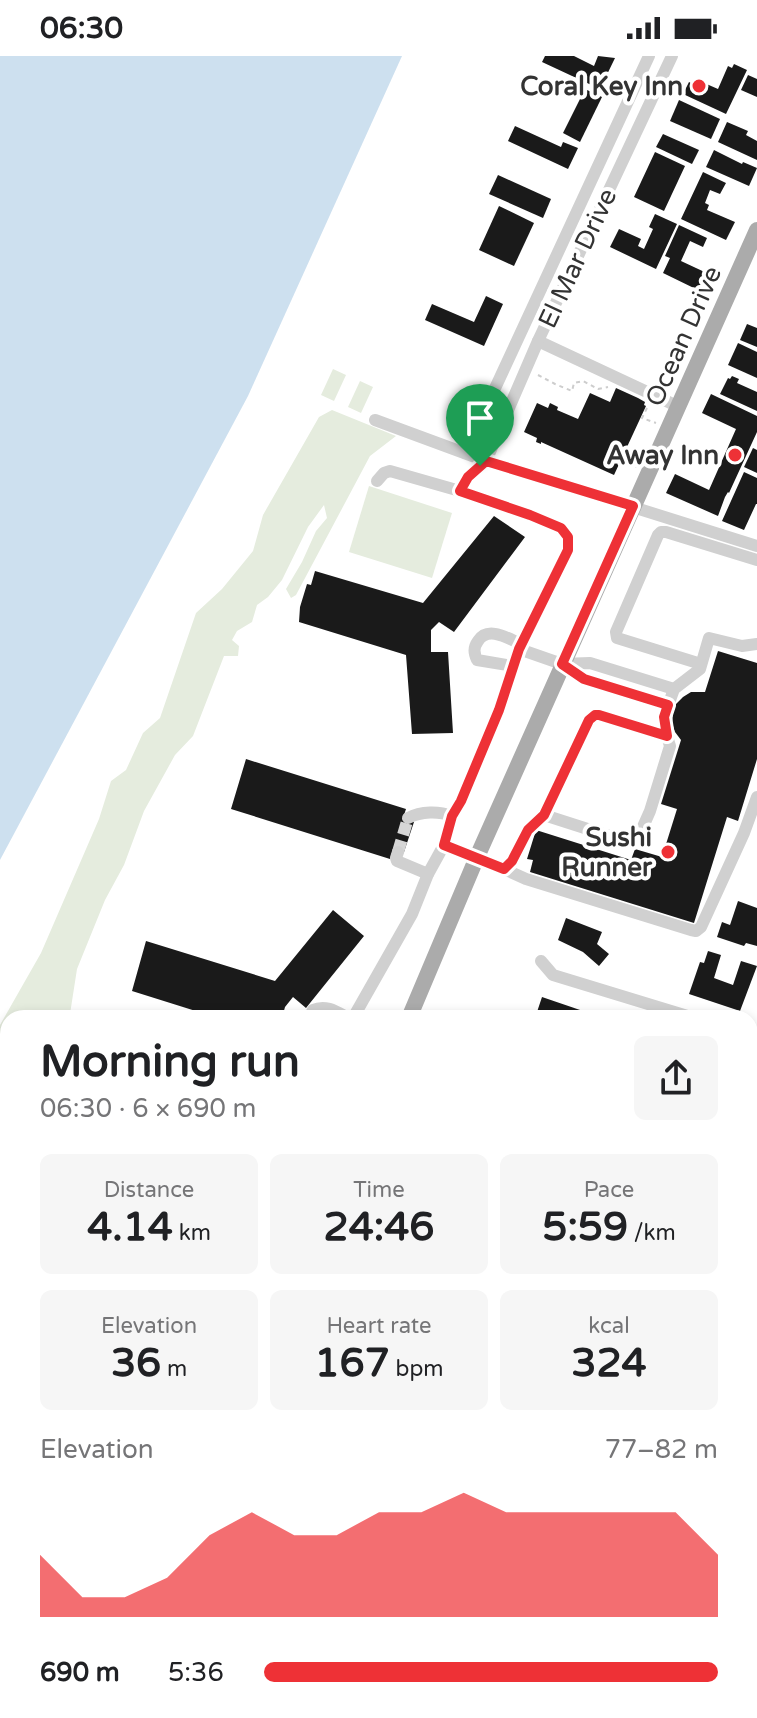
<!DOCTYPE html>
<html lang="en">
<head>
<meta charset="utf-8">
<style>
	body { margin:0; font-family:"Varela Round",sans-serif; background:#f6f6f6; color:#202124; height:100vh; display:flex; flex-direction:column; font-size:30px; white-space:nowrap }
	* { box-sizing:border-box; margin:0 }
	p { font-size:26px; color:#757577 }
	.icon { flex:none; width:44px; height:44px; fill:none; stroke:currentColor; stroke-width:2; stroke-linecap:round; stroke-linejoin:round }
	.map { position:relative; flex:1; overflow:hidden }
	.details { position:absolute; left:0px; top:954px; width:758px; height:708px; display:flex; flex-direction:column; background:#fff; border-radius:24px 24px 0 0; box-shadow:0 4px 12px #0003 }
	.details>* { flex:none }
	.pin { position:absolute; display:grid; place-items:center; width:68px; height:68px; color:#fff; margin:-82px -34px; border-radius:50% 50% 50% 0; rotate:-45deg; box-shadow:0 0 8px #0007 }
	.pin .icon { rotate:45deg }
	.round { display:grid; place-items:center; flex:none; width:84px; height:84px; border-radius:12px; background:#f6f6f6 }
	.headline { display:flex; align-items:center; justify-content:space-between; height:136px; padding:0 40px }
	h1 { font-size:44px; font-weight:800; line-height:60px }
	.stats { display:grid; grid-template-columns:repeat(3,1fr); gap:12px; height:136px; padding:8px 40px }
	.stats div { display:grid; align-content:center; border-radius:12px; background:#f6f6f6; text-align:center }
	.stats b { font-size:40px; font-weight:800 }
	.stats small { font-size:22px; font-weight:400 }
	.stats p { font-size:22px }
	.chart { height:224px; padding:16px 40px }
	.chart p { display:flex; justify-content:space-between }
	.chart svg { width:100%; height:144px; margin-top:8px; fill:#ee3136; opacity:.7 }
	ul { padding:0 40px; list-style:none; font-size:26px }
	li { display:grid; grid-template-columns:128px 96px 1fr; align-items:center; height:60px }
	li i { height:20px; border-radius:10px; background:#ee3136 }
	.status { display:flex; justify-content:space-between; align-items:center; height:56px; padding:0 40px; background:#fff; direction:ltr }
	.status svg { height:22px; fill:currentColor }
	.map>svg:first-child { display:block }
</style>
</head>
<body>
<div class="status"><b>06:30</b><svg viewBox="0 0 49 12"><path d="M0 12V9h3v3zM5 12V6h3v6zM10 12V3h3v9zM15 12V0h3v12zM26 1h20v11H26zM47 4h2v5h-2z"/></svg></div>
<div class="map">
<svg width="757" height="1662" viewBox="0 0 757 1662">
	<rect width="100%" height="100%" fill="#fff"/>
	<g fill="#e5ecde">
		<path d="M 333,313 L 346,319 L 334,345 L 321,339 Z"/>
		<path d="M 360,325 L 373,331 L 361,357 L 348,351 Z"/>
		<path d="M 332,354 L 396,380 L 370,400 L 296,539 L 291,542 L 286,533 L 302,506 L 316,475 L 327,462 L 324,449 L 308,471 L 282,524 L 268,541 L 257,549 L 252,566 L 237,575 L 232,584 L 239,590 L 238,600 L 224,600 L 193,680 L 175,699 L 144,755 L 124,809 L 105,844 L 77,913 L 70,958 L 66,962 L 8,962 L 8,1070 L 0,1085 L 0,969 L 41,897 L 99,763 L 111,725 L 126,714 L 143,677 L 160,662 L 196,557 L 222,533 L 253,495 L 263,459 L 319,361 Z"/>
		<path d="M 369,430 L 452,457 L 432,522 L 349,496 Z"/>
	</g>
	<g fill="#cde0ef">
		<path d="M 0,0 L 402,0 L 248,340 L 0,804 Z"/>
		<path d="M 757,1202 L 757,1347 L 750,1352 L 750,1210 Z"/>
		<path d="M 750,1527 L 757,1542 L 757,1634 L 755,1662 L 619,1662 L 620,1654 L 750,1654 Z"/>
	</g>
	<g fill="#1a1a1a">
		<path d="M 545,0 L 574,0 L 594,10 L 598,0 L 615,2 L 600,33 L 542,6 Z"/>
		<path d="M 734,8 L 747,14 L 726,58 L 683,38 L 689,26 L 693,28 L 695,23 L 718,33 L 728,10 L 732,12 Z"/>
		<path d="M 748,19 L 757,23 L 757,41 L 741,34 Z"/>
		<path d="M 585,33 L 602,41 L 580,86 L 563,77 Z"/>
		<path d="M 679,44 L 720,63 L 711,83 L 670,65 Z"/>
		<path d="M 727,66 L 748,75 L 746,79 L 757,85 L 757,104 L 718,86 Z"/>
		<path d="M 515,70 L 561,91 L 563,86 L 578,92 L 568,113 L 508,85 Z"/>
		<path d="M 663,78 L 699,94 L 692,108 L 656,91 Z"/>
		<path d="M 714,94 L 742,108 L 743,106 L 757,112 L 749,130 L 706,111 Z"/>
		<path d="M 655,96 L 685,110 L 664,155 L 634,141 Z"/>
		<path d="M 703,116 L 726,127 L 720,138 L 710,134 L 705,147 L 709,149 L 707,154 L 735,166 L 726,184 L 681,163 Z"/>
		<path d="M 498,119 L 551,143 L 543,162 L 489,138 Z"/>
		<path d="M 499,150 L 534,167 L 514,210 L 479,194 Z"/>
		<path d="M 655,158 L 677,168 L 656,213 L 610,191 L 619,173 L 641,183 L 638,190 L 644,193 L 653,173 L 649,171 Z"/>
		<path d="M 679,169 L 707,182 L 703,191 L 690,185 L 681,205 L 711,219 L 702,236 L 663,217 L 670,202 L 665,200 Z"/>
		<path d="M 486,240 L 503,248 L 484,290 L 425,264 L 432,248 L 474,266 Z"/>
		<path d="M 747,268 L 757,272 L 757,291 L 740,284 Z"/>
		<path d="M 738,287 L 757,296 L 757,322 L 728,309 Z"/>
		<path d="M 732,320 L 739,323 L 737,327 L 757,336 L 757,355 L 720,338 L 728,322 L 730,323 Z"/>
		<path d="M 616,332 L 638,342 L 645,346 L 644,349 L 646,350 L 614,419 L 541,386 L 541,388 L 536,386 L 537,382 L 524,376 L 537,347 L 548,352 L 550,347 L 558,351 L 557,354 L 578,363 L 590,337 L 610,346 Z"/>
		<path d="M 711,338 L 757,360 L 757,376 L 729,437 L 728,436 L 725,441 L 718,460 L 666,437 L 675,418 L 709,434 L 736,373 L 702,357 Z"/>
		<path d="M 753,392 L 757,394 L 757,417 L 744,411 Z"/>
		<path d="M 744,416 L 757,422 L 757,448 L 756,448 L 744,474 L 722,465 Z"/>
		<path d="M 494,460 L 525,481 L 454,576 L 439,566 L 431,574 L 431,596 L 448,596 L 453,677 L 412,678 L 406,599 L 299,566 L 300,551 L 307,528 L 311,529 L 315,515 L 423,547 Z"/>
		<path d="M 718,595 L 757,607 L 757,703 L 738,765 L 727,761 L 694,867 L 530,816 L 533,804 L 527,803 L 536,774 L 631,804 L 635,793 L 662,801 L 677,753 L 661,748 L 681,684 L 675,676 L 672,667 L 673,657 L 676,648 L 683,641 L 691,636 L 705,636 Z"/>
		<path d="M 246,703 L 406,753 L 403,762 L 414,766 L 404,796 L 393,793 L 390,803 L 231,753 Z"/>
		<path d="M 738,845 L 757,852 L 757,890 L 746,887 L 744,890 L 717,881 L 722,866 L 730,869 Z"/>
		<path d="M 333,854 L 364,880 L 306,952 L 293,941 L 285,951 L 282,962 L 218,962 L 132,935 L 146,885 L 275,925 Z"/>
		<path d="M 566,862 L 602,876 L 597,888 L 609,898 L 599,910 L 583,896 L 558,884 Z"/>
		<path d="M 708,895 L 721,899 L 714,922 L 733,929 L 741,905 L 757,910 L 740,955 L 689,938 L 700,906 L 704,907 Z"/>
		<path d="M 542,941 L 583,955 L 581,962 L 535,962 Z"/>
		<path d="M 750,1070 L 757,1074 L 757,1090 L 750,1086 Z"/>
		<path d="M 750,1101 L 757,1105 L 757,1148 L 754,1154 L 750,1152 Z"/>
		<path d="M 8,1336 L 8,1358 L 0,1355 Z"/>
		<path d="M 0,1386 L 8,1388 L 8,1413 L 0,1411 Z"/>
		<path d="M 0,1428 L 7,1430 L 0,1448 Z"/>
		<path d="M 0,1465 L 8,1467 L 8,1493 L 0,1491 Z"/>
		<path d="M 750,1472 L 757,1474 L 757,1508 L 750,1507 Z"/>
		<path d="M 0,1512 L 8,1514 L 8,1539 L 0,1537 Z"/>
		<path d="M 0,1562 L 8,1564 L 8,1576 L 4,1589 L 0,1587 Z"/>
		<path d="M 86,1654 L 114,1654 L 110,1662 L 84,1662 L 82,1661 Z"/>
		<path d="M 370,1654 L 368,1662 L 352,1662 L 353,1660 L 338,1655 Z"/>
		<path d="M 384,1654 L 396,1658 L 397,1654 L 432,1654 L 430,1662 L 381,1662 Z"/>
		<path d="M 567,1654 L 590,1654 L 588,1662 L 565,1662 Z"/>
	</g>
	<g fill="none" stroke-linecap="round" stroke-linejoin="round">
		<path stroke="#d6d6d6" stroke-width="12" stroke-dasharray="12 6" stroke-linecap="butt" d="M 398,796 L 408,762"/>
		<g stroke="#cdcdcd" stroke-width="2" stroke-dasharray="4 4" stroke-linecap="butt">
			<path d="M 538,319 L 555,328 L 572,335 L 574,327 L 583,325 L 598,333 L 608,331"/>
			<path d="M 647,352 L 642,362 L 656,367"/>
			<path d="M 621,403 L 637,411"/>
		</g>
		<g stroke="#d0d0d0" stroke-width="12">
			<path d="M 538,285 L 677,350"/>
			<path d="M 375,364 L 486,405 L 757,490"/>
			<path d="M 465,397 L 649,0"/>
			<path d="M 377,425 L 384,417 L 390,415 L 460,435"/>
			<path d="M 757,588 L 742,590 L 709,582 L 700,613 L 674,633 L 664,661 L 665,674 L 670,690 L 650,755 L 638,782 L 630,786 L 622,784 L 544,759 C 524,772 520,797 504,813 L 526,823 L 691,874 L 696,875 L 701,871 L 744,777 L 757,741"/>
			<path d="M 519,593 L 568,494 L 568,481 L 561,472 L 530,459 L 460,435 L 468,421 L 486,405 L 538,285 L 672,0"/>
			<path d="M 562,608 L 590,607 L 674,633"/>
			<path d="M 701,608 L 617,582 L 616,576 L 658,479 L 661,476 L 666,476 L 757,504"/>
			<path d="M 513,610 L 477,604 C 474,597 473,592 478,585 C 488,569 509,583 521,588"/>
			<path d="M 544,759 L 586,669 L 593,661 L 599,659 L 667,680"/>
			<path d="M 408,762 C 421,755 439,755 452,760"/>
			<path d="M 398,796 L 396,802 L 397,805 L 428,818"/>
			<path d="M 504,813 L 444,789 L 452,760 L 461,745 L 499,654 L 519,593 L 562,608 L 584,623 L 668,649"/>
			<path d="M 541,905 L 553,919 L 694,962"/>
			<path d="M 309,962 L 313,954 C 326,948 337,956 348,962"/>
			<path d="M 353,962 L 412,858 L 428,818 L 444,789"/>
			<path d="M 750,999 L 757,987"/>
			<path d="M 0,1319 L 8,1322"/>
			<path d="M 0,1421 L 8,1423"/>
			<path d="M 750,1440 L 757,1441"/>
			<path d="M 0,1499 L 8,1501"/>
			<path d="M 0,1598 L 8,1600"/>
			<path d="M 200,1654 L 221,1662"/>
			<path d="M 0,1659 L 11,1662"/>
			<path d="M 147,1662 L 151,1654"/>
			<path d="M 513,1662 L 515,1654"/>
		</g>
		<g stroke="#ababab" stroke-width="16">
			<path d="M 409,962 L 477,801 L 757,174"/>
			<path d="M 23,1662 L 28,1654"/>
		</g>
	</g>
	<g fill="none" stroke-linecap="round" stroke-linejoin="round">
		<g stroke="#fff" stroke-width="16">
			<path id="route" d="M 486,405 L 633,450 L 562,608 L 584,623 L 668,649 L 664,661 L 667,680 L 599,659 L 595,659 L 589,664 L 544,759 L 528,774 L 512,805 L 504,813 L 444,789 L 452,760 L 461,745 L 499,654 L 519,593 L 568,494 L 568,481 L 561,472 L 530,459 L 460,435 L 468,421 Z"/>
		</g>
		<use href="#route" stroke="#ee3136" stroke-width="10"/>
	</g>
	<g fill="#ee3136" stroke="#fff" stroke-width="3">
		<circle cx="699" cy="30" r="8"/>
		<circle cx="735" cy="399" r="8"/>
		<circle cx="668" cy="796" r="8"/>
	</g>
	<g text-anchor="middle" stroke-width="8" stroke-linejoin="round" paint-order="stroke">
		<g font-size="26" font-weight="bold" fill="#333" stroke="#fff" text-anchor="end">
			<text x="683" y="39">Coral Key Inn</text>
			<text x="719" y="408">Away Inn</text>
			<text x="652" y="790">Sushi<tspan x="652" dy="30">Runner</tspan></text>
		</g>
		<g font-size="26" fill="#333" stroke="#fff">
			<text transform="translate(577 202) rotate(-65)" y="9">El Mar Drive</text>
			<text transform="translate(683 280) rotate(-66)" y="9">Ocean Drive</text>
		</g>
	</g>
</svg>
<div class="pin" style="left:480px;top:410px;background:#1e9e55"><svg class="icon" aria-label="arrive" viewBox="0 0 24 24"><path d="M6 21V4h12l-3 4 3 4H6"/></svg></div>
<section class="details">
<div class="headline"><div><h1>Morning run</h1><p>06:30 · 6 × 690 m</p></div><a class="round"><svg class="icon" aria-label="share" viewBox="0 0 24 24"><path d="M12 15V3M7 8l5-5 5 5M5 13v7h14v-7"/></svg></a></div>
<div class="stats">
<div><p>Distance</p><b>4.14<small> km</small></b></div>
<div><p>Time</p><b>24:46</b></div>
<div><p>Pace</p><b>5:59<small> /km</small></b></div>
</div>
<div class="stats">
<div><p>Elevation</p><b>36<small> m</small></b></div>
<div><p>Heart rate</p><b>167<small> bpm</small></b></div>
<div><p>kcal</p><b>324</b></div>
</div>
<div class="chart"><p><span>Elevation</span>77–82 m</p>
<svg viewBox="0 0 160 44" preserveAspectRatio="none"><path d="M0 44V25L10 38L20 38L30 32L40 19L50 12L60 19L70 19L80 12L90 12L100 6L110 12L120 12L130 12L140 12L150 12L160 25V44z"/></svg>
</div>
<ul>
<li><b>690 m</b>5:36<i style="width:100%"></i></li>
</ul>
</section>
</div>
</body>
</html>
